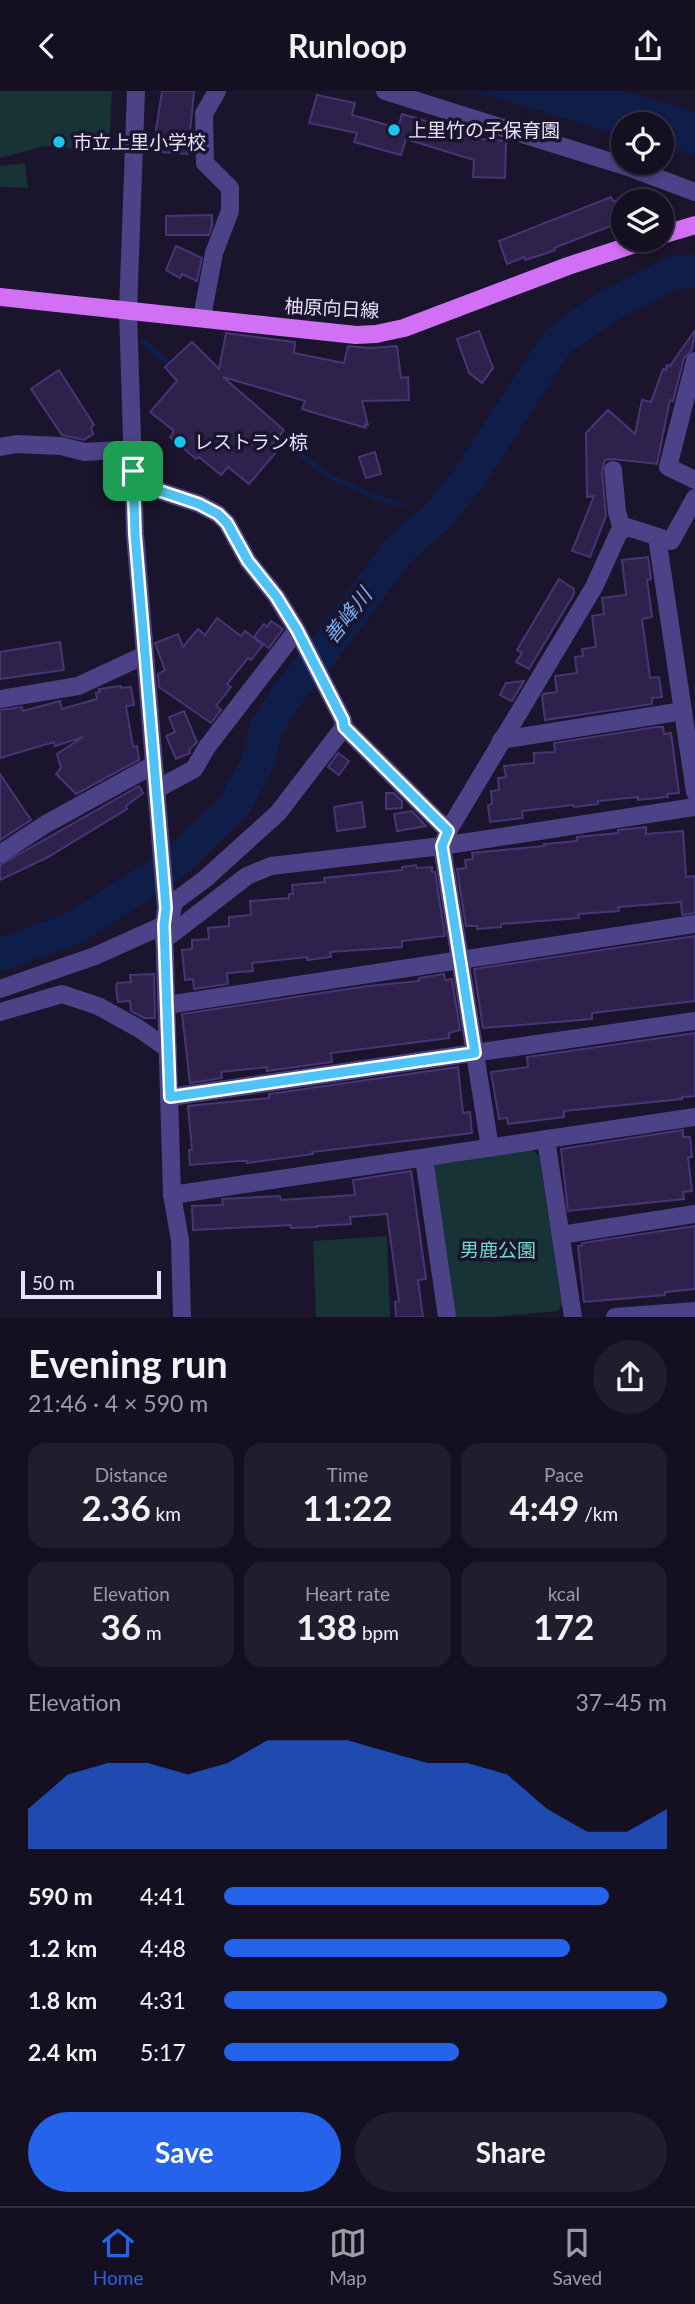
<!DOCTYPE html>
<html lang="en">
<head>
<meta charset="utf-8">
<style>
	body { margin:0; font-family:Lato,"Noto Sans JP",sans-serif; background:#211d2e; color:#f1f3f6; height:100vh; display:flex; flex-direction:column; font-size:26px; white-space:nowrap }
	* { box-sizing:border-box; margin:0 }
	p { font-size:23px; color:#9d9ca5 }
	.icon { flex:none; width:38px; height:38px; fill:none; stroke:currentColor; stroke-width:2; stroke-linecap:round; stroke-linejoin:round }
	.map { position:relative; height:1226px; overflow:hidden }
	.side { display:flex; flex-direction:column; background:#140f21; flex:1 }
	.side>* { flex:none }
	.controls { position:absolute; left:611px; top:21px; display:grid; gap:14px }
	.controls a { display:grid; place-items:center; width:63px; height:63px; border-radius:50%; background:#140f21; box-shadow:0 4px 10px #0003,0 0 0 2px #332f3f; font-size:35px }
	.scale { position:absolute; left:21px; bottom:18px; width:140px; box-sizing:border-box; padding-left:7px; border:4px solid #e6e0fd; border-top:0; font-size:19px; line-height:24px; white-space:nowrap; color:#e6e0fd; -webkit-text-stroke:5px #1a142c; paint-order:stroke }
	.pin { position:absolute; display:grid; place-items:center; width:60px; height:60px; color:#fff; margin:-30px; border-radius:14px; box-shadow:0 4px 10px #0006 }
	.round { display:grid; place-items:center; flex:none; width:74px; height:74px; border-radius:37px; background:#211d2e }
	.overview { display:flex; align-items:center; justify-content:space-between; height:119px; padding:0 28px }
	h1 { font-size:38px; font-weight:700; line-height:52px }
	.metrics { display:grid; grid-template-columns:repeat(3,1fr); gap:10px; height:119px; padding:7px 28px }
	.metrics div { display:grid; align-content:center; border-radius:18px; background:#211d2e; text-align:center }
	.metrics b { font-size:35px; font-weight:700 }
	.metrics small { font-size:19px; font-weight:400 }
	.metrics p { font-size:19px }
	.chart { height:196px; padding:14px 28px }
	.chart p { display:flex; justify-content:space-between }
	.chart svg { width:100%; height:126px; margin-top:7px; fill:#2563eb; opacity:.7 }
	.button { display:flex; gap:14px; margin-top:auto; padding:14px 28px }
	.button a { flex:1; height:80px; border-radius:42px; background:#2563eb; color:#fff; font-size:28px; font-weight:700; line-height:80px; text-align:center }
	.button a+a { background:#211d2e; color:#f1f3f6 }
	ul { padding:0 28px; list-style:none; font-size:23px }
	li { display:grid; grid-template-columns:112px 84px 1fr; align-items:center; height:52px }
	li i { height:18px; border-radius:9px; background:#2563eb }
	header { display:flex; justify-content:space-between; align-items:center; height:91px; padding:0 28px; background:#140f21; font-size:32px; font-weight:700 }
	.dock { display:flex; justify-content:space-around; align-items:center; height:98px; border-top:2px solid #332f3f; background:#140f21; font-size:19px; color:#9d9ca5 }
	.dock a { display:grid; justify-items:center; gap:4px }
	.dock .selected { color:#2563eb }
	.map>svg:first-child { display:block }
</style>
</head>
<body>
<header><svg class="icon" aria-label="back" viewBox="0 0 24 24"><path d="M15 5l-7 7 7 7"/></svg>Runloop<svg class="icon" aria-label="share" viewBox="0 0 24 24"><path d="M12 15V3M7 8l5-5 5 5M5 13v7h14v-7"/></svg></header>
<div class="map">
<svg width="695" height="1226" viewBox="0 0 695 1226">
	<rect width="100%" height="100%" fill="#1a142c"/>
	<g fill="#173335">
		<path d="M 0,0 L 112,0 L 109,61 L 45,55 L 0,67 Z"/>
		<path d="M 25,72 L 28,97 L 0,96 L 0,75 Z"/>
		<path d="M 530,1057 L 539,1065 L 562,1213 L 558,1220 L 495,1226 L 455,1226 L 432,1078 L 437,1071 Z"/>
		<path d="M 387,1145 L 390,1226 L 316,1226 L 313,1150 Z"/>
	</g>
	<path fill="#0f1e49" d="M 474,0 L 626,0 L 695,21 L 695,64 L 662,55 L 662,33 L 623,33 L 623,45 Z"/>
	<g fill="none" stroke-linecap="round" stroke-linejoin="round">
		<g stroke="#0f1e49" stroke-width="5">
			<path d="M 143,250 L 172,275"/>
			<path d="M 273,343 L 329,385 L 375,406 L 402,414"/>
		</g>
		<path stroke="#0f1e49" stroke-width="33" d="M 0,864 L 76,836 L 175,772 L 235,714 L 259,669 L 266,638 L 287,604 L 327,555 L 399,459 L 439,424 L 468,388 L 557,251 L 608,215 L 673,182 L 695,180"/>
	</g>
	<g fill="#2e214b" stroke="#483576" stroke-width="2">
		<path d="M 162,0 L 194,0 L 188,63 L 162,61 L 164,53 L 154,52 Z"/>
		<path d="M 317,4 L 355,12 L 352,24 L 398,37 L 402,23 L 458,39 L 456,46 L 506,50 L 505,87 L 473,86 L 474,69 L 406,48 L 401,64 L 354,51 L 357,42 L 309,32 Z"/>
		<path d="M 611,106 L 613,110 L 623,109 L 623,130 L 554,157 L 555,159 L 544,163 L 525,169 L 524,166 L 507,173 L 499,150 Z"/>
		<path d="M 212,124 L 212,135 L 209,144 L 166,144 L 166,125 Z"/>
		<path d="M 176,155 L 202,167 L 197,190 L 182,183 L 180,187 L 166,179 Z"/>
		<path d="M 695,239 L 692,259 L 684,267 L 673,310 L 670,309 L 657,373 L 613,368 L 605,369 L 602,380 L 606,425 L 590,466 L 572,460 L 594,405 L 587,406 L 586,342 L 608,319 L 635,343 L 642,309 L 651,311 L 663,278 L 666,279 L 667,274 L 670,275 Z"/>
		<path d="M 479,240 L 493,277 L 482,292 L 469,282 L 457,248 Z"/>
		<path d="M 226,242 L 295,251 L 294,262 L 344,272 L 348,255 L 369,257 L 397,255 L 401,287 L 408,286 L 409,309 L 362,310 L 368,334 L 365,333 L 366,337 L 302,318 L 305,310 L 223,286 L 284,339 L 271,355 L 277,360 L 249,393 L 228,376 L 221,384 L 199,366 L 196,368 L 170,346 L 174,340 L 150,321 L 177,290 L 165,276 L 192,251 L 219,278 Z"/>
		<path d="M 59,279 L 94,334 L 91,336 L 93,343 L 84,349 L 62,344 L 31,298 Z"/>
		<path d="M 375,361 L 381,383 L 366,387 L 359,366 Z"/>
		<path d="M 648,466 L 651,488 L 647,489 L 652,526 L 642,528 L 650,587 L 659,586 L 662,606 L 652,607 L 652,613 L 545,629 L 542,605 L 543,603 L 557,601 L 555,585 L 577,582 L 575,566 L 583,565 L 582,558 L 596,556 L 592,525 L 604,523 L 602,507 L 626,504 L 622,469 Z"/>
		<path d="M 559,488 L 574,498 L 574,503 L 529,578 L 516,571 L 522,562 L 517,559 Z"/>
		<path d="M 217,527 L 241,545 L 245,540 L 263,554 L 251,569 L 248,567 L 227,593 L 231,596 L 216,615 L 221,619 L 211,632 L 159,596 L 158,583 L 165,579 L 155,552 L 178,543 L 183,556 L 198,538 L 205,544 Z"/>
		<path d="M 271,530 L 283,538 L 269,557 L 254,546 L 264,533 L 267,536 Z"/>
		<path d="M 60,551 L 64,579 L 0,588 L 0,561 Z"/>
		<path d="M 524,590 L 512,610 L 500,604 L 506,592 Z"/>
		<path d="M 121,595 L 121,597 L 131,596 L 134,614 L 126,615 L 133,656 L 137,655 L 139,669 L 76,703 L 56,683 L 61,677 L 57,663 L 83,646 L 55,655 L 54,651 L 0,667 L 0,619 L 22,616 L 23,620 L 60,610 L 62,618 L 97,608 L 96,602 L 100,601 L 99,598 Z"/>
		<path d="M 184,620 L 197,651 L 189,659 L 190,662 L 176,668 L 166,645 L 175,641 L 169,626 Z"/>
		<path d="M 656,636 L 663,636 L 664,643 L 671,642 L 679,702 L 667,703 L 668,706 L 638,709 L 638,706 L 598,710 L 598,713 L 574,716 L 573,714 L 522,720 L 523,727 L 490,731 L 488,714 L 492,713 L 491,700 L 499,699 L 498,687 L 506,686 L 504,675 L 534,672 L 534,662 L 555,661 L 554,652 Z"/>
		<path d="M 338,662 L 349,670 L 339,684 L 328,676 Z"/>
		<path d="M 0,683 L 31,729 L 0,749 Z"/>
		<path d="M 139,695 L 143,702 L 126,715 L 127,718 L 48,766 L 0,789 L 0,774 Z"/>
		<path d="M 386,702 L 394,702 L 402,710 L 402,717 L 386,718 Z"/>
		<path d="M 362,711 L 365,736 L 337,740 L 334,716 Z"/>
		<path d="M 412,720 L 426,735 L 397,740 L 394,723 Z"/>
		<path d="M 646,736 L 646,743 L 683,740 L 686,786 L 695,785 L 695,822 L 682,824 L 681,811 L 618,816 L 619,820 L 578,823 L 579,827 L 501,833 L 501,836 L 477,838 L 477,835 L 466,835 L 457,778 L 466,777 L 465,769 L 473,768 L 472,762 L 545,755 L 544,753 L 577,750 L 577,746 L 618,742 L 618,739 Z"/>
		<path d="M 416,774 L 417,777 L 432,776 L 432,781 L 435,781 L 445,845 L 402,850 L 402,856 L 330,861 L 331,866 L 307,869 L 307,866 L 252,872 L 253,880 L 227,882 L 228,893 L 194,898 L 193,888 L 185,889 L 182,859 L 192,858 L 192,849 L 209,848 L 208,837 L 229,835 L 229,826 L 251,824 L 250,810 L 289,807 L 289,803 L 293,803 L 292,794 L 325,791 L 324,787 L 402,779 L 402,776 Z"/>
		<path d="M 695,845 L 695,910 L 592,922 L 592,928 L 483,937 L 474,878 Z"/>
		<path d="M 154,883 L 155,927 L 144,927 L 131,920 L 130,910 L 118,911 L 116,896 L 117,892 L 131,891 L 130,884 Z"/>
		<path d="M 444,883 L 445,889 L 452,888 L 460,939 L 449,942 L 449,947 L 331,962 L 332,971 L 267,980 L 267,976 L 221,981 L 222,987 L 190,992 L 182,923 L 368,895 L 419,890 L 419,887 Z"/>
		<path d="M 695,942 L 695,1005 L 682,1006 L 682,1008 L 564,1020 L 564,1026 L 508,1033 L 507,1027 L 499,1028 L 491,981 L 528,976 L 527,966 Z"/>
		<path d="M 458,976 L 463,1022 L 470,1021 L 472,1042 L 312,1061 L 313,1063 L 247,1072 L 247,1070 L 239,1070 L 190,1074 L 189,1059 L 192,1059 L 188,1015 L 269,1007 L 269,1003 Z"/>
		<path d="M 683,1039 L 683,1046 L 690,1046 L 692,1066 L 688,1066 L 692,1100 L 683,1101 L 684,1108 L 568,1120 L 561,1058 Z"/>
		<path d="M 411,1080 L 426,1188 L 418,1189 L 423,1226 L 396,1226 L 395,1211 L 399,1210 L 387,1123 L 350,1126 L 351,1133 L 317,1135 L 317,1136 L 291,1137 L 291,1134 L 193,1139 L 192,1115 L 223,1114 L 222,1108 L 280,1105 L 281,1109 L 355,1104 L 353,1089 Z"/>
		<path d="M 695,1135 L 695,1198 L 665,1201 L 665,1204 L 584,1211 L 578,1155 L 582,1155 L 582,1152 Z"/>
	</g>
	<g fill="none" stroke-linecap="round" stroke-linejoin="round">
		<g stroke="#4c4287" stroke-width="18">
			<path d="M 136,0 L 128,220 L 135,443 L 166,817 L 164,834 L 172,1104 L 180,1149 L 182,1226"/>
			<path d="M 385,0 L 631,77 L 695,101"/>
			<path d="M 202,226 L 214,162 L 230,120 L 230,97 L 205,72 L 204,23 L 217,0"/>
			<path d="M 695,270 L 668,376 L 695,389"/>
			<path d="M 0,356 L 16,353 L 61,355 L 85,361 L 119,359 L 133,369"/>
			<path d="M 613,379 L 617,421 L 622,438"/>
			<path d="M 133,380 L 154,398 L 199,413 L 218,423 L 227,432 L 248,470 L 276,505 L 297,539 L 343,629 L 344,636 L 448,740"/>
			<path d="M 657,446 L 695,701"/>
			<path d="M 0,608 L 78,595 L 145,564"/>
			<path d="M 501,649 L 683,620"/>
			<path d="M 157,698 L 194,678 L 207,656 L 297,539"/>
			<path d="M 0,763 L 46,733 L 153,674"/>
			<path d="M 170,829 L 174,811 L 205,788 L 278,722 L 344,636"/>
			<path d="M 164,849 L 247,785 L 271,775 L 442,755 L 448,740 L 594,496 L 619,441 L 627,436 L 671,450 L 695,407"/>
			<path d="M 0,898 L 95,865 L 164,834"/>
			<path d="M 167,914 L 695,833"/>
			<path d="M 0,921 L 62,903 L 98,915 L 138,937 L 168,958"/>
			<path d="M 170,1006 L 695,930"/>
			<path d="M 546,1048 L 573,1226"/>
			<path d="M 490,1057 L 442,755 L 695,716"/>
			<path d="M 424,1067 L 447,1226"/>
			<path d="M 172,1104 L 695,1026"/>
			<path d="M 561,1144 L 695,1123"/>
			<path d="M 615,1226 L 695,1220"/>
		</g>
		<g stroke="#d16ff5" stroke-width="18">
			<path d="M 662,144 L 695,134"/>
			<path d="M 0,206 L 356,244 L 376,243 L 404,237 L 568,175 L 647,149"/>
		</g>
	</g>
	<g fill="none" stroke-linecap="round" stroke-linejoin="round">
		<g stroke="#fff" stroke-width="14">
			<path id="route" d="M 133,380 L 154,398 L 199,413 L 218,423 L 227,432 L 248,470 L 276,505 L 297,539 L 343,629 L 344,636 L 448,740 L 442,755 L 475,962 L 170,1006 L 164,834 L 166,817 L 135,443 Z"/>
		</g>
		<use href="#route" stroke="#4fc3f7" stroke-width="9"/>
	</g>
	<g fill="#1ac4f0" stroke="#1a142c" stroke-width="2.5">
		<circle cx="394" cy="39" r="7"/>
		<circle cx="59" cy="51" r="7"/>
		<circle cx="180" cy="351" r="7"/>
	</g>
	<g text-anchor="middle" stroke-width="7" stroke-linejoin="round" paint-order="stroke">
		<g font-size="19" fill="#e6e0fd" stroke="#1a142c" text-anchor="start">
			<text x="408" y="46">上里竹の子保育園</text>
			<text x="73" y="58">市立上里小学校</text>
			<text x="194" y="358">レストラン椋</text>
		</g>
		<g font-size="19" fill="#e6e0fd" stroke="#1a142c">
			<text transform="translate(332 217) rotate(3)" y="7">柚原向日線</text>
		</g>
		<g font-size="19" fill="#6fdaca" stroke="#1a142c">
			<text x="498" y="1166">男鹿公園</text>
		</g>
		<g font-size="21" font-style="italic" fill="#75adf6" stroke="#1a142c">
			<text transform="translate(348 525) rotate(-52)" y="7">善峰川</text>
		</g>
	</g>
</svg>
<div class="controls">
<a><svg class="icon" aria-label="locate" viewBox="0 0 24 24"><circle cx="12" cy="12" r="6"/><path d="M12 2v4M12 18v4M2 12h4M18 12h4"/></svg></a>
<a><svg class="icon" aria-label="layers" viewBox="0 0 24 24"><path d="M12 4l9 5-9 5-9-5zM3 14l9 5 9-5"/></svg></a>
</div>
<div class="scale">50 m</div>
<div class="pin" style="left:133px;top:380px;background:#1e9e55"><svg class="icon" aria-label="arrive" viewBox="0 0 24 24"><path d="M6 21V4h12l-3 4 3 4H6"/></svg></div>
</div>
<section class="side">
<div class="overview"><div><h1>Evening run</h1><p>21:46 · 4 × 590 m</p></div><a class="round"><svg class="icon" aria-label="share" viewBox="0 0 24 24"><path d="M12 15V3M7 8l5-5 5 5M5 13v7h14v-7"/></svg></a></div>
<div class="metrics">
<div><p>Distance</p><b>2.36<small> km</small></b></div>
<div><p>Time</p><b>11:22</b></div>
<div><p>Pace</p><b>4:49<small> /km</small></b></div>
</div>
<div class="metrics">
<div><p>Elevation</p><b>36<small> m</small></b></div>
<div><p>Heart rate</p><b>138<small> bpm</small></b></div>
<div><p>kcal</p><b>172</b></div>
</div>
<div class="chart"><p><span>Elevation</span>37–45 m</p>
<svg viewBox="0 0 160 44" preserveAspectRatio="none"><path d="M0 44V30L10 18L20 14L30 14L40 18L50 14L60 6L70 6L80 6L90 10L100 14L110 14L120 18L130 30L140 38L150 38L160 30V44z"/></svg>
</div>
<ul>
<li><b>590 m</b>4:41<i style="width:87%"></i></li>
<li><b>1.2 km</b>4:48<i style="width:78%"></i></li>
<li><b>1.8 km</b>4:31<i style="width:100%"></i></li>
<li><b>2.4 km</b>5:17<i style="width:53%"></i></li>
</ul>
<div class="button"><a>Save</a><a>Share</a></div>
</section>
<nav class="dock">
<a class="selected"><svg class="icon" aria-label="home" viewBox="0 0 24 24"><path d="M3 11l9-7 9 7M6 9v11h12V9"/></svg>Home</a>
<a><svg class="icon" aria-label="map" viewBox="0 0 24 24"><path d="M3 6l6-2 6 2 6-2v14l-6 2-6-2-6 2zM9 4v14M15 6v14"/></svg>Map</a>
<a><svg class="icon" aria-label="saved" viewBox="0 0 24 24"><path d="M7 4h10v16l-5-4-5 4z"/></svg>Saved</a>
</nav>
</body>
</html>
